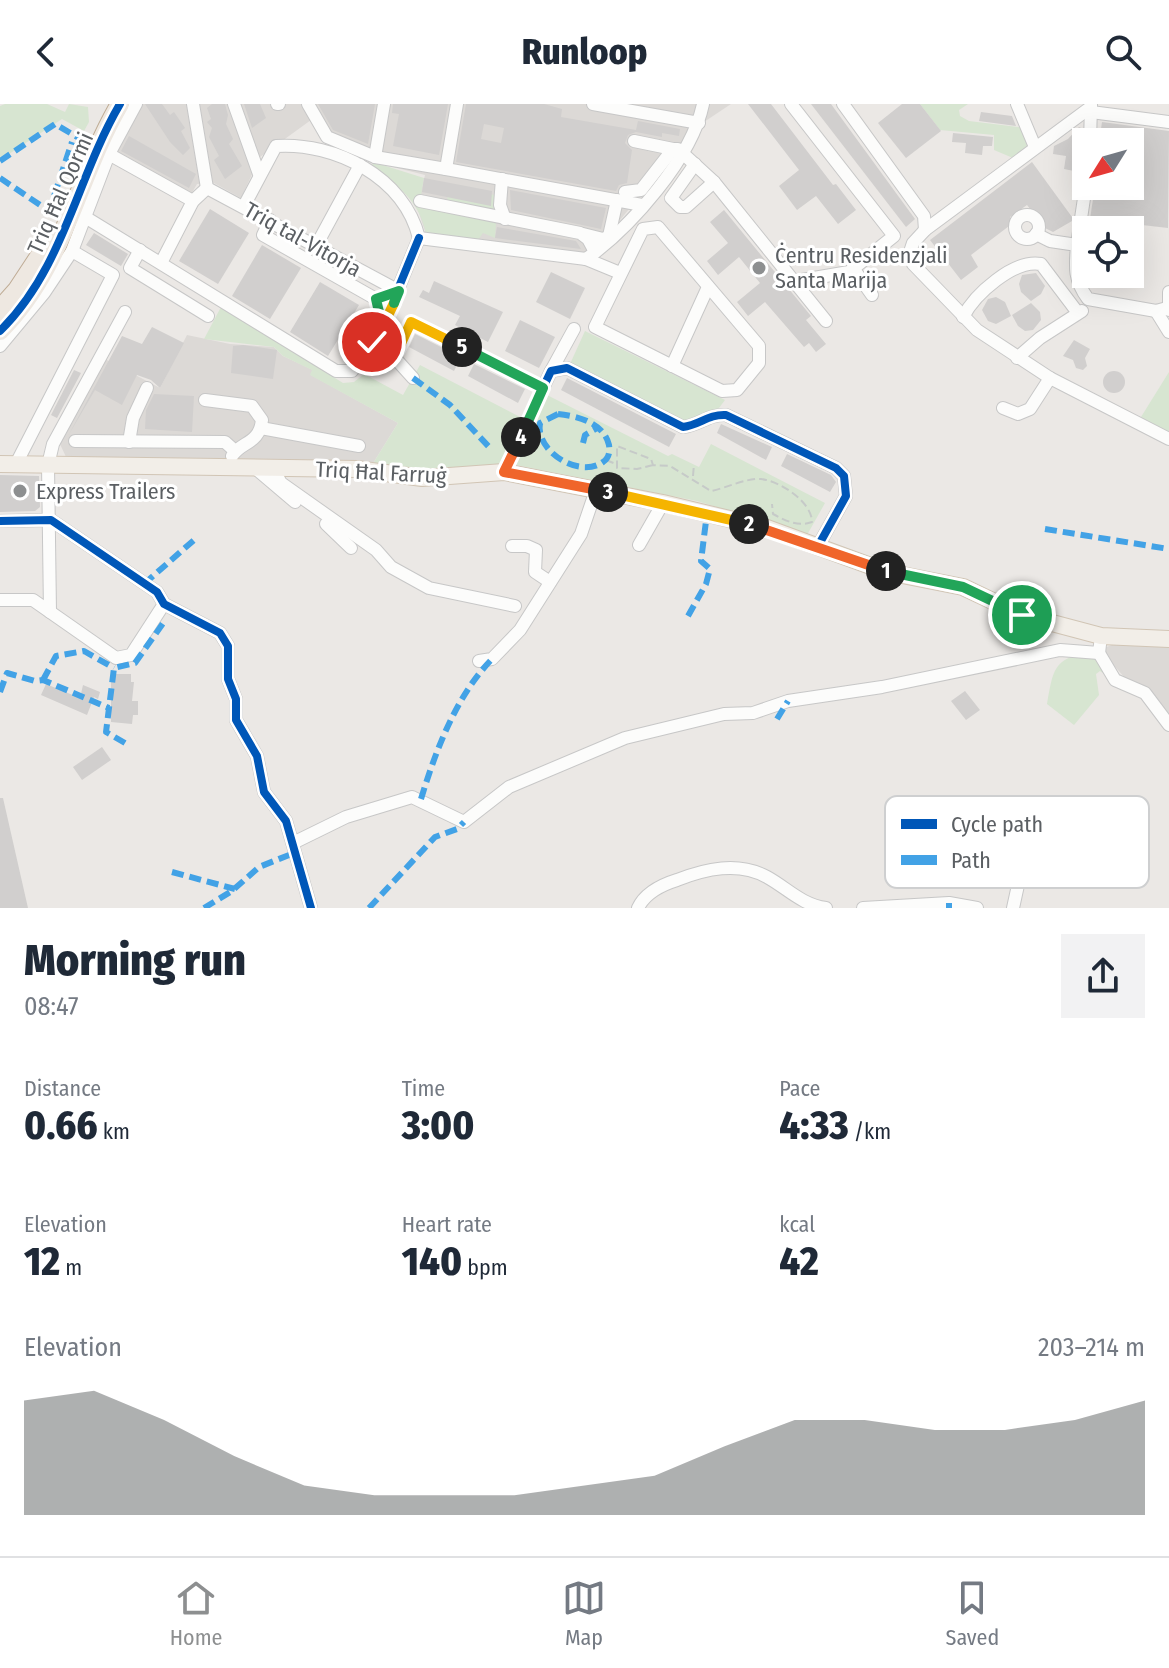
<!DOCTYPE html>
<html lang="en">
<head>
<meta charset="utf-8">
<style>
	body { margin:0; font-family:"Fira Sans Condensed",sans-serif; background:#f2f2f3; color:#1f2937; height:100vh; display:flex; flex-direction:column; font-size:30px; white-space:nowrap }
	* { box-sizing:border-box; margin:0 }
	p { font-size:26px; color:#747a83 }
	.icon { flex:none; width:44px; height:44px; fill:none; stroke:currentColor; stroke-width:2; stroke-linecap:round; stroke-linejoin:round }
	.map { position:relative; height:804px; overflow:hidden }
	.sheet { display:flex; flex-direction:column; background:#fff; flex:1 }
	.sheet>* { flex:none }
	.needle { width:52px; rotate:233deg }
	.tools { position:absolute; left:1072px; top:24px; display:grid; gap:16px }
	.tools a { display:grid; place-items:center; width:72px; height:72px; border-radius:0px; background:#fff; box-shadow:0 8px 32px #0002; font-size:40px }
	.pin { position:absolute; display:grid; place-items:center; width:68px; height:68px; color:#fff; margin:-34px; border:4px solid #fff; border-radius:50%; box-shadow:0 2px 8px #0007 }
	.km { position:absolute; width:40px; height:40px; margin:-20px; border-radius:50%; background:#222; color:#fff; font-size:22px; line-height:40px; text-align:center }
	.round { display:grid; place-items:center; flex:none; width:84px; height:84px; border-radius:0px; background:#f2f2f3 }
	.head { display:flex; align-items:center; justify-content:space-between; height:136px; padding:0 24px }
	h1 { font-size:44px; font-weight:800; line-height:60px }
	.figures { display:grid; grid-template-columns:repeat(3,1fr); gap:12px; height:136px; padding:8px 24px }
	.figures div { display:grid; align-content:center }
	.figures b { font-size:40px; font-weight:800 }
	.figures small { font-size:22px; font-weight:400 }
	.figures p { font-size:22px }
	.chart { height:224px; padding:16px 24px }
	.chart p { display:flex; justify-content:space-between }
	.chart svg { width:100%; height:144px; margin-top:8px; fill:#8d8f90; opacity:.7 }
	header { display:flex; justify-content:space-between; align-items:center; height:104px; padding:0 24px; background:#fff; font-size:36px; font-weight:800 }
	.tabs { display:flex; justify-content:space-around; align-items:center; height:112px; border-top:2px solid #e0e1e3; background:#fff; font-size:22px; color:#747a83 }
	.tabs a { display:grid; justify-items:center; gap:4px }
	.tabs .selected { color:#8d8f90 }
	.map>svg:first-child { display:block }
</style>
</head>
<body>
<header><svg class="icon" aria-label="back" viewBox="0 0 24 24"><path d="M15 5l-7 7 7 7"/></svg>Runloop<svg class="icon" aria-label="search" viewBox="0 0 24 24"><circle cx="10" cy="10" r="6"/><path d="M15 15l6 6"/></svg></header>
<div class="map">
<svg width="1169" height="804" viewBox="0 0 1169 804">
	<rect width="100%" height="100%" fill="#ebe8e5"/>
	<g fill="#dcd9d6">
		<path d="M 133,0 L 731,0 L 695,24 L 590,153 L 426,130 L 417,103 L 425,71 L 373,58 L 311,16 L 260,53 L 241,94 L 214,79 L 197,80 L 190,92 L 113,50 Z"/>
		<path d="M 187,231 L 230,240 L 274,243 L 283,252 L 313,266 L 311,271 L 398,319 L 372,361 L 67,355 L 59,338 L 105,255 L 160,284 Z"/>
		<path d="M 1122,537 L 1169,541 L 1169,614 L 1145,582 L 1127,576 L 1109,556 L 1104,544 Z"/>
	</g>
	<g fill="#d7e5d1">
		<path d="M 5,0 L 47,0 L 65,8 L 69,0 L 88,3 L 89,18 L 84,27 L 62,15 L 0,56 L 0,2 Z"/>
		<path d="M 920,0 L 968,0 L 959,6 L 960,12 L 969,17 L 1019,23 L 1026,33 L 1027,43 L 1013,54 L 994,46 L 994,31 L 940,26 Z"/>
		<path d="M 373,58 L 424,74 L 421,91 L 447,96 L 450,80 L 498,92 L 495,134 L 483,129 L 478,136 L 426,130 C 420,97 397,81 372,62 Z"/>
		<path d="M 221,203 L 343,279 L 354,278 L 364,270 L 403,291 L 420,261 L 524,315 L 502,359 C 452,369 422,370 372,361 L 398,319 L 310,271 L 312,266 L 283,252 L 274,243 L 204,235 Z"/>
		<path d="M 585,227 L 725,296 L 719,304 L 684,319 L 570,260 Z"/>
		<path d="M 1169,268 L 1169,329 L 1141,313 Z"/>
		<path d="M 545,290 L 668,352 L 672,350 L 699,363 L 711,340 L 825,399 L 807,431 L 697,397 L 511,360 Z"/>
		<path d="M 1090,549 L 1103,560 L 1106,571 L 1100,567 L 1096,570 L 1099,591 L 1074,621 L 1047,600 C 1053,567 1053,553 1090,549 Z"/>
	</g>
	<g fill="#d1cfce" fill-rule="evenodd">
		<path d="M 145,0 L 162,0 L 170,11 L 174,8 L 185,24 L 181,27 L 190,44 L 183,51 L 170,38 Z"/>
		<path d="M 212,0 L 225,0 L 228,11 L 226,20 L 233,35 L 229,40 L 242,62 L 225,75 L 214,56 L 219,52 L 209,33 L 212,24 L 207,18 L 211,15 L 207,4 Z"/>
		<path d="M 244,0 L 260,0 L 266,14 L 252,24 Z"/>
		<path d="M 318,0 L 375,0 L 368,40 L 333,26 Z"/>
		<path d="M 393,0 L 448,0 L 439,51 L 393,42 L 399,10 L 392,9 Z"/>
		<path d="M 466,0 L 544,0 L 562,5 L 561,13 L 636,26 L 638,17 L 680,25 L 679,32 L 662,29 L 662,33 L 636,28 L 628,31 L 625,39 L 632,46 L 627,79 L 619,81 L 616,87 L 456,58 ZM 484,20 L 504,24 L 501,39 L 481,35 Z"/>
		<path d="M 748,0 L 771,0 L 833,81 L 836,80 L 856,106 L 838,120 L 816,92 L 797,106 L 779,82 L 799,66 Z"/>
		<path d="M 811,0 L 831,0 L 915,115 L 906,123 Z"/>
		<path d="M 902,0 L 920,0 L 941,27 L 906,54 L 878,19 Z"/>
		<path d="M 981,8 L 1012,12 L 1016,22 L 979,17 Z"/>
		<path d="M 1102,18 L 1169,27 L 1168,124 L 1090,115 L 1095,82 L 1130,82 L 1130,38 L 1099,38 Z"/>
		<path d="M 1079,23 L 1081,24 L 1082,43 L 1079,68 L 1064,65 L 1066,52 L 1053,50 L 1054,42 L 1068,35 Z"/>
		<path d="M 953,29 L 993,33 L 992,42 L 983,42 L 982,51 L 965,49 L 966,39 L 952,38 Z"/>
		<path d="M 129,32 L 196,70 L 189,84 L 121,47 Z"/>
		<path d="M 1032,58 L 1072,113 L 1072,117 L 1053,128 L 1045,124 L 1027,101 L 1010,113 L 1013,119 L 971,151 L 978,163 L 961,176 L 930,136 Z"/>
		<path d="M 424,74 L 492,87 L 491,102 L 422,88 Z"/>
		<path d="M 510,86 L 606,104 L 601,125 L 511,106 Z"/>
		<path d="M 210,105 L 249,129 L 218,180 L 179,157 Z"/>
		<path d="M 724,106 L 811,212 L 806,216 L 826,240 L 816,248 L 809,239 L 804,243 L 765,198 L 748,212 L 737,198 L 760,179 L 739,153 L 718,171 L 707,157 L 728,139 L 710,118 Z"/>
		<path d="M 497,123 L 576,137 L 581,145 L 495,134 Z"/>
		<path d="M 94,129 L 128,150 L 121,162 L 86,141 Z"/>
		<path d="M 262,141 L 301,164 L 270,215 L 232,192 Z"/>
		<path d="M 551,168 L 585,184 L 570,215 L 536,198 Z"/>
		<path d="M 1036,169 L 1045,182 L 1041,190 L 1031,197 L 1021,188 L 1019,180 L 1022,171 Z"/>
		<path d="M 434,177 L 503,208 L 488,238 L 455,221 L 460,212 L 419,193 L 423,186 L 429,189 Z"/>
		<path d="M 320,178 L 359,201 L 328,252 L 290,228 Z"/>
		<path d="M 996,193 L 1005,198 L 1011,212 L 996,220 L 988,217 L 982,206 L 988,195 Z"/>
		<path d="M 1031,199 L 1040,208 L 1041,216 L 1033,226 L 1025,227 L 1018,222 L 1012,211 Z"/>
		<path d="M 520,216 L 555,233 L 539,264 L 505,247 Z"/>
		<path d="M 152,223 L 184,239 L 160,284 L 151,276 L 137,271 L 122,301 L 95,286 L 68,332 L 122,232 L 142,240 Z"/>
		<path d="M 415,230 L 461,253 L 454,267 L 409,243 Z"/>
		<path d="M 1074,236 L 1090,245 L 1085,254 L 1087,262 L 1083,266 L 1076,264 L 1073,256 L 1063,252 Z"/>
		<path d="M 243,241 L 277,246 L 273,275 L 231,269 L 233,242 Z"/>
		<path d="M 474,260 L 525,285 L 518,299 L 468,272 Z"/>
		<path d="M 74,266 L 81,269 L 57,314 L 51,311 Z"/>
		<circle cx="1114" cy="278" r="11"/>
		<path d="M 567,274 L 676,330 L 669,343 L 561,286 Z"/>
		<path d="M 154,290 L 194,292 L 192,328 L 145,325 L 146,306 Z"/>
		<path d="M 721,320 L 772,343 L 766,356 L 717,329 Z"/>
		<path d="M 787,350 L 831,371 L 836,378 L 830,388 L 781,362 Z"/>
		<path d="M 0,371 L 39,372 L 40,403 L 35,407 L 0,408 Z"/>
		<path d="M 115,570 L 131,570 L 131,578 L 134,578 L 132,597 L 138,597 L 138,611 L 133,611 L 132,620 L 111,618 L 111,578 L 114,578 Z"/>
		<path d="M 46,580 L 80,594 L 83,581 L 100,588 L 98,595 L 94,593 L 87,611 L 41,591 Z"/>
		<path d="M 965,587 L 980,606 L 966,616 L 951,597 Z"/>
		<path d="M 102,643 L 111,656 L 82,676 L 73,663 Z"/>
		<path d="M 0,694 L 3,694 L 28,804 L 0,804 Z"/>
	</g>
	<g fill="none" stroke-linecap="round" stroke-linejoin="round">
		<g stroke="#c7c7c7" stroke-width="14">
			<g id="minor">
				<path d="M 193,0 L 207,84"/>
				<path d="M 234,0 L 259,70"/>
				<path d="M 277,0 L 279,0"/>
				<path d="M 308,0 L 327,33 L 375,53 L 446,65 L 457,0"/>
				<path d="M 593,0 L 699,19"/>
				<path d="M 791,0 L 894,132 L 849,168 L 796,177"/>
				<path d="M 843,0 L 924,112 L 925,126"/>
				<path d="M 1017,0 L 1035,43"/>
				<path d="M 1091,3 L 925,126 L 913,139 L 910,148 L 913,160 L 977,226 L 1050,274 L 1169,335"/>
				<path d="M 1091,8 L 1169,18"/>
				<path d="M 634,37 L 673,45"/>
				<path d="M 1090,38 L 1091,1"/>
				<path d="M 105,48 L 193,97"/>
				<path d="M 375,53 L 384,0"/>
				<path d="M 695,60 L 671,94 L 680,103 L 686,103 L 714,78"/>
				<path d="M 446,65 L 642,101"/>
				<path d="M 502,75 L 500,101 L 505,115"/>
				<path d="M 207,84 L 399,187"/>
				<path d="M 625,88 L 641,86 L 673,45 L 678,45 L 714,78 L 826,217"/>
				<path d="M 420,97 L 580,129 L 588,135 L 595,148"/>
				<path d="M 244,102 L 276,42 C 335,38 404,73 419,134"/>
				<circle cx="1027" cy="123" r="12"/>
				<path d="M 85,113 L 336,267 L 352,267 C 368,244 382,223 376,195"/>
				<path d="M 270,116 L 263,131 L 376,195 L 399,187"/>
				<path d="M 658,123 L 759,242 L 759,259 L 737,286 L 722,287 L 595,223 L 643,125 Z"/>
				<path d="M 583,130 L 603,135 L 609,132 L 617,96"/>
				<path d="M 1036,130 L 1050,137 L 1077,141 C 1075,164 1074,176 1088,195 L 1156,207 L 1167,204"/>
				<path d="M 419,134 L 382,224 L 384,238 L 398,246 L 411,218 L 543,284 L 551,267 L 567,264 L 683,323 C 700,321 708,310 726,311 L 836,364 L 844,372 L 846,392 L 817,444"/>
				<path d="M 419,134 L 586,155 L 620,169"/>
				<path d="M 1077,141 L 1086,81"/>
				<path d="M 316,142 L 360,61"/>
				<path d="M 140,146 L 130,164 L 208,212"/>
				<path d="M 586,155 C 630,124 692,54 703,0"/>
				<path d="M 161,159 L 193,97 L 207,84"/>
				<path d="M 853,164 L 872,191"/>
				<path d="M 1169,188 L 1169,206"/>
				<path d="M 1156,207 L 1169,228"/>
				<path d="M 963,213 C 975,190 1014,155 1041,160 L 1078,209"/>
				<path d="M 0,242 L 44,189 L 72,147 L 109,50 L 136,0"/>
				<path d="M 398,246 L 394,253 L 413,274"/>
				<path d="M 1017,254 L 1040,234 L 1082,207"/>
				<path d="M 672,262 L 708,183"/>
				<path d="M 551,267 L 574,225"/>
				<path d="M 205,296 L 252,302 L 262,316 C 259,341 241,337 232,352"/>
				<path d="M 1003,304 L 1018,310 L 1030,305 L 1050,274"/>
				<path d="M 261,324 L 359,342"/>
				<path d="M 75,337 L 225,338 L 235,347"/>
				<path d="M 129,338 L 133,314 L 147,284"/>
				<path d="M 16,360 L 113,171 L 72,147"/>
				<path d="M 255,364 L 295,398"/>
				<path d="M 273,364 L 281,379 L 376,446 L 391,463 L 429,484 L 515,502"/>
				<path d="M 504,368 L 543,284"/>
				<path d="M 0,417 L 51,416 L 157,488 L 164,500 L 220,529 L 228,542 L 228,575 L 236,595 L 236,616 L 257,652 L 264,688 L 286,717 L 311,804"/>
				<path d="M 326,420 L 351,444"/>
				<path d="M 639,441 L 663,399"/>
				<path d="M 512,442 L 527,442 L 536,446 L 535,468 L 550,478"/>
				<path d="M 0,496 L 33,496 L 116,554 L 131,551 L 164,500"/>
				<path d="M 50,508 L 48,361 L 53,340 L 125,208"/>
				<path d="M 1099,549 L 1115,576 L 1145,589 L 1169,621"/>
				<path d="M 479,557 L 492,555 L 520,526 L 581,430 L 596,386"/>
				<path d="M 293,739 L 346,713 L 412,693 L 464,718 L 509,683 L 625,634 L 724,610 L 753,609 L 788,597 L 882,583 L 1060,546 L 1099,549 L 1101,532"/>
				<path d="M 638,804 C 645,789 661,781 677,776 C 705,765 738,757 767,773 C 787,784 802,801 826,804"/>
				<path d="M 863,804 L 949,799 L 977,804"/>
				<path d="M 1013,804 L 1020,772"/>
			</g>
		</g>
		<g stroke="#d1c5b5" stroke-width="18">
			<path id="major" d="M 0,360 L 357,365 L 422,374 L 504,368 L 663,399 L 767,424 L 887,468 L 963,483 L 1022,511 L 1101,532 L 1169,535"/>
		</g>
		<g stroke="#bfac95" stroke-width="20">
			<g id="highway">
				<path d="M 0,205 L 17,186 L 42,148"/>
				<path d="M 0,227 C 64,164 76,75 120,0"/>
			</g>
		</g>
		<g stroke="#c6cac8" stroke-width="2" stroke-dasharray="8 4" stroke-linecap="butt">
			<path d="M 606,356 L 616,360"/>
			<path d="M 653,361 L 637,365 L 617,364 L 617,342 L 651,355 L 653,361 L 670,362 L 711,387 C 726,384 746,374 761,375 C 780,377 812,398 812,418 C 798,423 786,417 773,410 L 772,400"/>
			<path d="M 693,372 L 694,360"/>
		</g>
		<use href="#minor" stroke="#fcfcfb" stroke-width="12"/>
		<use href="#major" stroke="#f2eee8" stroke-width="16"/>
		<use href="#highway" stroke="#eee8e1" stroke-width="18"/>
		<g stroke="#42a2e6" stroke-width="6" stroke-dasharray="12 6" stroke-linecap="butt">
			<path d="M 0,57 L 55,20 L 89,40"/>
			<path d="M 0,74 L 43,103 L 50,104 L 72,38"/>
			<path d="M 413,274 L 450,301 L 490,344"/>
			<path d="M 558,310 C 578,312 604,319 609,341 C 610,348 609,354 603,358 C 579,375 535,347 540,319 Z"/>
			<path d="M 583,339 L 585,331 L 599,323"/>
			<path d="M 1045,425 L 1169,445"/>
			<path d="M 144,480 L 194,436"/>
			<path d="M 688,512 L 706,480 L 710,465 L 701,457 L 707,409"/>
			<path d="M 43,576 L 56,552 L 84,547 L 114,564"/>
			<path d="M 0,588 L 7,569 L 35,577 L 43,576 L 109,604"/>
			<path d="M 777,615 L 788,597"/>
			<path d="M 125,639 L 106,628 L 114,564 L 135,559 L 164,518"/>
			<path d="M 421,695 C 436,646 456,592 492,555"/>
			<path d="M 172,768 L 235,785"/>
			<path d="M 204,804 L 232,787 L 259,763 L 294,749"/>
			<path d="M 369,804 L 435,733 L 457,725 L 464,718"/>
			<path d="M 949,804 L 949,799"/>
		</g>
		<g stroke="#fff" stroke-width="13">
			<g id="cycleway">
				<path d="M 419,134 L 382,224 L 384,238 L 398,246 L 411,218 L 543,284 L 551,267 L 567,264 L 683,323 C 700,321 708,310 726,311 L 836,364 L 844,372 L 846,392 L 817,444"/>
				<path d="M 0,227 C 64,164 76,75 120,0"/>
				<path d="M 0,417 L 51,416 L 157,488 L 164,500 L 220,529 L 228,542 L 228,575 L 236,595 L 236,616 L 257,652 L 264,688 L 286,717 L 311,804"/>
			</g>
		</g>
		<use href="#cycleway" stroke="#0057b8" stroke-width="8"/>
	</g>
	<g fill="none" stroke-linecap="round" stroke-linejoin="round">
		<g stroke="#fff" stroke-width="16">
			<path id="split-1" d="M 886,467 L 963,483 L 1022,511"/>
		</g>
		<g stroke="#fff" stroke-width="16">
			<path id="split-2" d="M 749,420 L 886,467"/>
		</g>
		<g stroke="#fff" stroke-width="16">
			<path id="split-3" d="M 608,388 L 749,420"/>
		</g>
		<g stroke="#fff" stroke-width="16">
			<path id="split-4" d="M 521,333 L 504,368 L 608,388"/>
		</g>
		<g stroke="#fff" stroke-width="16">
			<path id="split-5" d="M 462,243 L 543,284 L 521,333"/>
		</g>
		<g stroke="#fff" stroke-width="16">
			<path id="split-6" d="M 394,199 L 382,224 L 384,238 L 398,246 L 411,218 L 462,243"/>
		</g>
		<g stroke="#fff" stroke-width="16">
			<path id="split-7" d="M 372,238 L 379,208 L 376,195 L 399,187 L 394,199"/>
		</g>
		<use href="#split-1" stroke="#22a559" stroke-width="10"/>
		<use href="#split-2" stroke="#f0652b" stroke-width="10"/>
		<use href="#split-3" stroke="#f5b400" stroke-width="10"/>
		<use href="#split-4" stroke="#f0652b" stroke-width="10"/>
		<use href="#split-5" stroke="#22a559" stroke-width="10"/>
		<use href="#split-6" stroke="#f5b400" stroke-width="10"/>
		<use href="#split-7" stroke="#22a559" stroke-width="10"/>
	</g>
	<g fill="#8d8f90" stroke="#fff" stroke-width="3">
		<circle cx="759" cy="164" r="8"/>
		<circle cx="20" cy="387" r="8"/>
	</g>
	<g text-anchor="middle" stroke-width="6" stroke-linejoin="round" paint-order="stroke">
		<g font-size="22" fill="#5b5f63" stroke="#fff">
			<text transform="translate(60 89) rotate(-66)" y="8">Triq Ħal Qormi</text>
			<text transform="translate(303 135) rotate(29)" y="8">Triq tal-Vitorja</text>
			<text transform="translate(381 368) rotate(3)" y="8">Triq Ħal Farruġ</text>
		</g>
		<g font-size="22" fill="#5b5f63" stroke="#fff" text-anchor="start">
			<text x="775" y="159">Ċentru Residenzjali<tspan x="775" dy="25">Santa Marija</tspan></text>
			<text x="36" y="395">Express Trailers</text>
		</g>
	</g>
	<rect x="885" y="692" width="264" height="92" rx="12" fill="#fff" stroke="#cecfd0" stroke-width="2"/>
	<rect x="901" y="715" width="36" height="10" fill="#0057b8"/>
	<rect x="901" y="751" width="36" height="10" fill="#42a2e6"/>
	<g font-size="22" fill="#5b5f63">
		<text x="951" y="728">Cycle path</text>
		<text x="951" y="764">Path</text>
	</g>
</svg>
<div class="tools">
<a><svg class="needle" viewBox="-14 -14 28 28"><path d="M0-13l5 13h-10z" fill="#e53935"/><path d="M0 13l5-13h-10z" fill="#747a83"/></svg></a>
<a><svg class="icon" aria-label="locate" viewBox="0 0 24 24"><circle cx="12" cy="12" r="6"/><path d="M12 2v4M12 18v4M2 12h4M18 12h4"/></svg></a>
</div>
<div class="pin" style="left:1022px;top:511px;background:#1e9e55"><svg class="icon" aria-label="arrive" viewBox="0 0 24 24"><path d="M6 21V4h12l-3 4 3 4H6"/></svg></div>
<div class="pin" style="left:372px;top:238px;background:#d93025"><svg class="icon" aria-label="check" viewBox="0 0 24 24"><path d="M5 12l5 5 9-10"/></svg></div>
<b class="km" style="left:886px;top:467px">1</b>
<b class="km" style="left:749px;top:420px">2</b>
<b class="km" style="left:608px;top:388px">3</b>
<b class="km" style="left:521px;top:333px">4</b>
<b class="km" style="left:462px;top:243px">5</b>
</div>
<section class="sheet">
<div class="head"><div><h1>Morning run</h1><p>08:47</p></div><a class="round"><svg class="icon" aria-label="share" viewBox="0 0 24 24"><path d="M12 15V3M7 8l5-5 5 5M5 13v7h14v-7"/></svg></a></div>
<div class="figures">
<div><p>Distance</p><b>0.66<small> km</small></b></div>
<div><p>Time</p><b>3:00</b></div>
<div><p>Pace</p><b>4:33<small> /km</small></b></div>
</div>
<div class="figures">
<div><p>Elevation</p><b>12<small> m</small></b></div>
<div><p>Heart rate</p><b>140<small> bpm</small></b></div>
<div><p>kcal</p><b>42</b></div>
</div>
<div class="chart"><p><span>Elevation</span>203–214 m</p>
<svg viewBox="0 0 160 44" preserveAspectRatio="none"><path d="M0 44V9L10 6L20 15L30 26L40 35L50 38L60 38L70 38L80 35L90 32L100 23L110 15L120 15L130 18L140 18L150 15L160 9V44z"/></svg>
</div>
</section>
<nav class="tabs">
<a class="selected"><svg class="icon" aria-label="home" viewBox="0 0 24 24"><path d="M3 11l9-7 9 7M6 9v11h12V9"/></svg>Home</a>
<a><svg class="icon" aria-label="map" viewBox="0 0 24 24"><path d="M3 6l6-2 6 2 6-2v14l-6 2-6-2-6 2zM9 4v14M15 6v14"/></svg>Map</a>
<a><svg class="icon" aria-label="saved" viewBox="0 0 24 24"><path d="M7 4h10v16l-5-4-5 4z"/></svg>Saved</a>
</nav>
</body>
</html>
